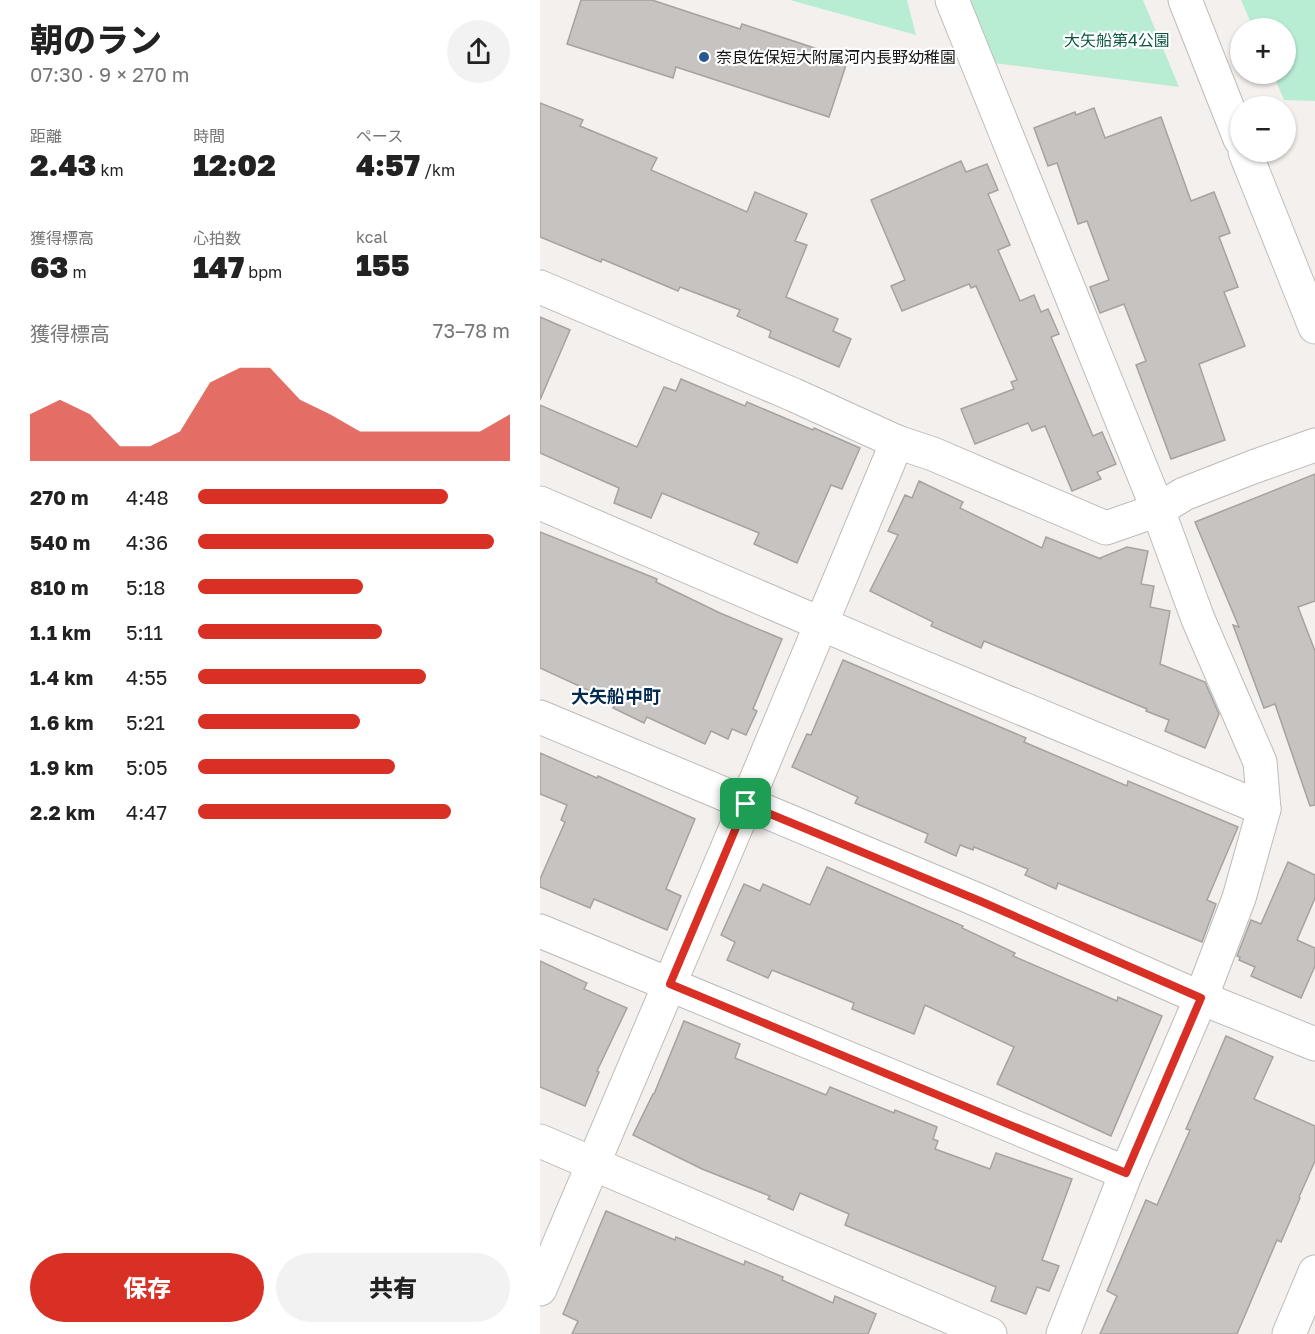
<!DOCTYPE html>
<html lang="ja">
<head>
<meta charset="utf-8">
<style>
	body { margin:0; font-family:"Golos Text","Noto Sans JP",sans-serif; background:#f2f2f2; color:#222; height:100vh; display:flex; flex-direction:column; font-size:22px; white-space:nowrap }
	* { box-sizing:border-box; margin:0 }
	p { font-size:20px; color:#767676 }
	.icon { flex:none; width:33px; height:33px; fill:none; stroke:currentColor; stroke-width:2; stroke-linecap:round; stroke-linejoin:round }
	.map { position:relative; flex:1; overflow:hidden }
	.details { display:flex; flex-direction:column; background:#fff; width:540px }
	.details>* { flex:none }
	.controls { position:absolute; left:690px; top:18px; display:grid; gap:12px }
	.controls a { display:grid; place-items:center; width:66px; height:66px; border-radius:50%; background:#fff; box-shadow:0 2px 4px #0004; font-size:30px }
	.pin { position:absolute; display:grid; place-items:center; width:51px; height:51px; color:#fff; margin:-26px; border-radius:12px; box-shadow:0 3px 9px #0006 }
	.round { display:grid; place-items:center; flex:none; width:63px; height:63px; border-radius:32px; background:#f2f2f2 }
	.overview { display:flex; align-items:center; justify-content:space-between; height:102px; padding:0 30px }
	h1 { font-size:33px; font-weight:800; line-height:45px }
	.figures { display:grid; grid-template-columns:repeat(3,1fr); gap:9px; height:102px; padding:6px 30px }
	.figures div { display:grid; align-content:center }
	.figures b { font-size:30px; font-weight:800 }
	.figures small { font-size:16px; font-weight:400 }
	.figures p { font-size:16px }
	.chart { height:168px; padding:12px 30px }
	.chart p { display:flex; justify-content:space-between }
	.chart svg { width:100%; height:108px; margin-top:6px; fill:#d93025; opacity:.7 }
	.action { display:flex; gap:12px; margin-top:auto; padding:12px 30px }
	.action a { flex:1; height:69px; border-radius:36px; background:#d93025; color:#fff; font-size:24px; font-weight:800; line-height:69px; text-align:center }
	.action a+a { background:#f2f2f2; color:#222 }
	ul { padding:0 30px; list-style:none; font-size:20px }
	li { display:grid; grid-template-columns:96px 72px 1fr; align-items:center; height:45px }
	li i { height:15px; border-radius:8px; background:#d93025 }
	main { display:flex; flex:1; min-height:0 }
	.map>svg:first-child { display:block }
</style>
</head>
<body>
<main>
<section class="details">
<div class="overview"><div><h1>朝のラン</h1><p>07:30 · 9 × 270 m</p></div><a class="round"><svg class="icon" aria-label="share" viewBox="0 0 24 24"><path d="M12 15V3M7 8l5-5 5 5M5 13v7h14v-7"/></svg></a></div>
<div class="figures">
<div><p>距離</p><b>2.43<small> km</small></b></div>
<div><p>時間</p><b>12:02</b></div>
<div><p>ペース</p><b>4:57<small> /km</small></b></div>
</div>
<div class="figures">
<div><p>獲得標高</p><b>63<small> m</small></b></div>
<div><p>心拍数</p><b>147<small> bpm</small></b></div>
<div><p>kcal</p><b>155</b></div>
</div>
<div class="chart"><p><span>獲得標高</span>73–78 m</p>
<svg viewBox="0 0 160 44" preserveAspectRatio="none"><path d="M0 44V25L10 19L20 25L30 38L40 38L50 32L60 12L70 6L80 6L90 19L100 25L110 32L120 32L130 32L140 32L150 32L160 25V44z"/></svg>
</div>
<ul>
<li><b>270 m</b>4:48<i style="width:80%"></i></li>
<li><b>540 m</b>4:36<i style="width:95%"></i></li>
<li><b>810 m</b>5:18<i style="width:53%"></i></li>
<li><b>1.1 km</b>5:11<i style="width:59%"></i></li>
<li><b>1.4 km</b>4:55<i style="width:73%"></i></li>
<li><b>1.6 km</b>5:21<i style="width:52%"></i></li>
<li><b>1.9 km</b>5:05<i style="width:63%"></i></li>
<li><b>2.2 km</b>4:47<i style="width:81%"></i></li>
</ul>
<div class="action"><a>保存</a><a>共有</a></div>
</section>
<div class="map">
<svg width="775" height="1334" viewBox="0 0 775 1334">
	<rect width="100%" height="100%" fill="#f3f0ed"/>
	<g fill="#b8edd4">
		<path d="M 250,0 L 367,0 L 376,35 Z"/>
		<path d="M 431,0 L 603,0 L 639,87 L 454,63 Z"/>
		<path d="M 701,0 L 775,0 L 775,101 L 744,100 L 733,74 L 746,74 L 746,28 L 713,28 Z"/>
	</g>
	<g fill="#c7c3c1" stroke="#a5a2a0" stroke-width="1.5">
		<path d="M 41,0 L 112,0 L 200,29 L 202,24 L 308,59 L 289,117 L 136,67 L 133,78 L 27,44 Z"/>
		<path d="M 0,103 L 43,120 L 40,126 L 117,158 L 111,170 L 207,212 L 215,192 L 267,214 L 255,241 L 267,245 L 246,297 L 298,319 L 293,331 L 311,339 L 299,367 L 229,337 L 231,331 L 197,316 L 200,310 L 140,287 L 138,291 L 62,259 L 61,262 L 0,237 Z"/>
		<path d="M 554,108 L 565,138 L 621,117 L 651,201 L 674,192 L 690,233 L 679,237 L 698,287 L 684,292 L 705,346 L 659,364 L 685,440 L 631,459 L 596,365 L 606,361 L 584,304 L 560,313 L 550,287 L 569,280 L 547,221 L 538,224 L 517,163 L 508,166 L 494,128 L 535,112 L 536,115 Z"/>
		<path d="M 421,161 L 426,172 L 447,164 L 458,190 L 448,194 L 470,245 L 458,250 L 480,301 L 494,295 L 501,312 L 508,309 L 519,334 L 511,337 L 553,436 L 562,432 L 576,464 L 557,472 L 561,479 L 532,491 L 505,426 L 492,431 L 488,423 L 435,444 L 421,409 L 474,389 L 471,382 L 477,380 L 436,286 L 431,288 L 429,284 L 362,311 L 351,286 L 365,280 L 331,200 Z"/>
		<path d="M 0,317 L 30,330 L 0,400 Z"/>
		<path d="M 141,379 L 205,406 L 207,402 L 273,430 L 274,428 L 320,448 L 302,489 L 291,485 L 257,563 L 214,544 L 219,533 L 122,493 L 111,518 L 74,503 L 79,488 L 0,453 L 0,405 L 97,447 L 124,387 L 136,391 Z"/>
		<path d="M 775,474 L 775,601 L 758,607 L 775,651 L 775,805 L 770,806 L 735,704 L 724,708 L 693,625 L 699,627 L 655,522 Z"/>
		<path d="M 379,481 L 423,502 L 420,508 L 502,548 L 506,537 L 561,559 L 560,558 L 587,547 L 608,551 L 601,584 L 614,586 L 610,607 L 630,611 L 620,664 L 665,682 L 679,714 L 665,748 L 625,731 L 629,720 L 606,711 L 607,709 L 444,641 L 441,648 L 391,626 L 393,622 L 330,591 L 358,535 L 348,531 L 365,495 L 372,498 Z"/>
		<path d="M 0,532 L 117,579 L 116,582 L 180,613 L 242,639 L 213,709 L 217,711 L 206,735 L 192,729 L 188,739 L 171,731 L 165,744 L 107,717 L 104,723 L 73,708 L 76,703 L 0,668 Z"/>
		<path d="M 303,660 L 486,738 L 484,742 L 587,786 L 588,781 L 698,827 L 667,900 L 676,904 L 662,942 L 518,883 L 516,889 L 485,875 L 488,869 L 434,847 L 433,850 L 420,845 L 416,856 L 385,842 L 388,834 L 315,803 L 318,797 L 252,767 L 267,734 L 271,735 Z"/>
		<path d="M 0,753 L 57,778 L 58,776 L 155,819 L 126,889 L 141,896 L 127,930 L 54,899 L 50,908 L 0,887 L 0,879 L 25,822 L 21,820 L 27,805 L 0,794 Z"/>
		<path d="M 748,862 L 775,875 L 775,898 L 757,940 L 775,948 L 775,966 L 761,998 L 711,976 L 715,967 L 699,960 L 700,957 L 697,956 L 711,920 L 721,924 Z"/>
		<path d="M 287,867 L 423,926 L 422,928 L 475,953 L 473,956 L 577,1001 L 578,997 L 622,1016 L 571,1136 L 457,1084 L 474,1047 L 385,1005 L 374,1034 L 312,1009 L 314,1003 L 232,970 L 228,978 L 187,960 L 195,942 L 181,935 L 204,884 L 220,891 L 223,884 L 270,905 Z"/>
		<path d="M 0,961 L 47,983 L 44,989 L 87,1008 L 57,1071 L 59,1072 L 45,1106 L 0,1087 Z"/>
		<path d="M 144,1021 L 200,1044 L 195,1058 L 286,1095 L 290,1087 L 354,1113 L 355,1110 L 397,1127 L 393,1139 L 398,1141 L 395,1149 L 450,1169 L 456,1153 L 532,1179 L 502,1260 L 519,1266 L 509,1291 L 497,1287 L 486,1314 L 451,1301 L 456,1287 L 305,1225 L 309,1214 L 260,1193 L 253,1210 L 228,1199 L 230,1196 L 162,1169 L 93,1135 L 113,1094 L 114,1094 Z"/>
		<path d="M 686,1036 L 733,1057 L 714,1099 L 775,1126 L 775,1161 L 759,1197 L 760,1198 L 741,1242 L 737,1240 L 697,1334 L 560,1334 L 577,1296 L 567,1291 L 606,1200 L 617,1205 L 650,1130 L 646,1129 Z"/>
		<path d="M 66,1211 L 135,1240 L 136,1237 L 204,1265 L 205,1261 L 243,1277 L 242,1280 L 293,1303 L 295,1296 L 336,1314 L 328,1334 L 32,1334 L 38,1321 L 23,1314 Z"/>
	</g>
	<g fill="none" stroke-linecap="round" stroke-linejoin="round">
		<g stroke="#bebbb8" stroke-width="35">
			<g id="minor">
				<path d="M 412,0 L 618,510 L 658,619 L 720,762 L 724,809 L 699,898 L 661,998 L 586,1173 L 523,1334"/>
				<path d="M 645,0 L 700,139"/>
				<path d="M 705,152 L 775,327"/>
				<path d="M 0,287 L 254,395 L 357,442 L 393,454 L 566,528 L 618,510 L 644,494 L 713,467 L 775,445"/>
				<path d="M 0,503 L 363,659 L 724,809"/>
				<path d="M 0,717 L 440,901 L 661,998 L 775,1044"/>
				<path d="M 0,931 L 586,1173"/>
				<path d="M 0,1141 L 450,1334"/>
				<path d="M 0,1289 L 206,804 L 357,442"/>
				<path d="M 749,1334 L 775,1272"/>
			</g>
		</g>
		<use href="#minor" stroke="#fff" stroke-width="33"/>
	</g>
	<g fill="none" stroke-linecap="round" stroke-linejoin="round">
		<g stroke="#fff" stroke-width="12">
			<path id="route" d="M 206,804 L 440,901 L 661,998 L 586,1173 L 130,984 Z"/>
		</g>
		<use href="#route" stroke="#d93025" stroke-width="8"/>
	</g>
	<circle fill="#255992" stroke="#fff" stroke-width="2" cx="164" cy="57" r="6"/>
	<g text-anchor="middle" stroke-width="4.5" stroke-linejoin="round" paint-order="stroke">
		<g font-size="16" fill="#0e583f" stroke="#fff">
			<text x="577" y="46">大矢船第4公園</text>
		</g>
		<g font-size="16" fill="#171615" stroke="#fff" text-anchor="start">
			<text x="176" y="63">奈良佐保短大附属河内長野幼稚園</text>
		</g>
		<g font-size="18" font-weight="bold" fill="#052a50" stroke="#fff">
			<text x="76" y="703">大矢船中町</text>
		</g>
	</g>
</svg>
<div class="controls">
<a>+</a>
<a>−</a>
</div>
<div class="pin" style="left:206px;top:804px;background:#1e9e55"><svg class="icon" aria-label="arrive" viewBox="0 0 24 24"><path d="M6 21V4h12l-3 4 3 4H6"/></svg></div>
</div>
</main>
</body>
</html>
